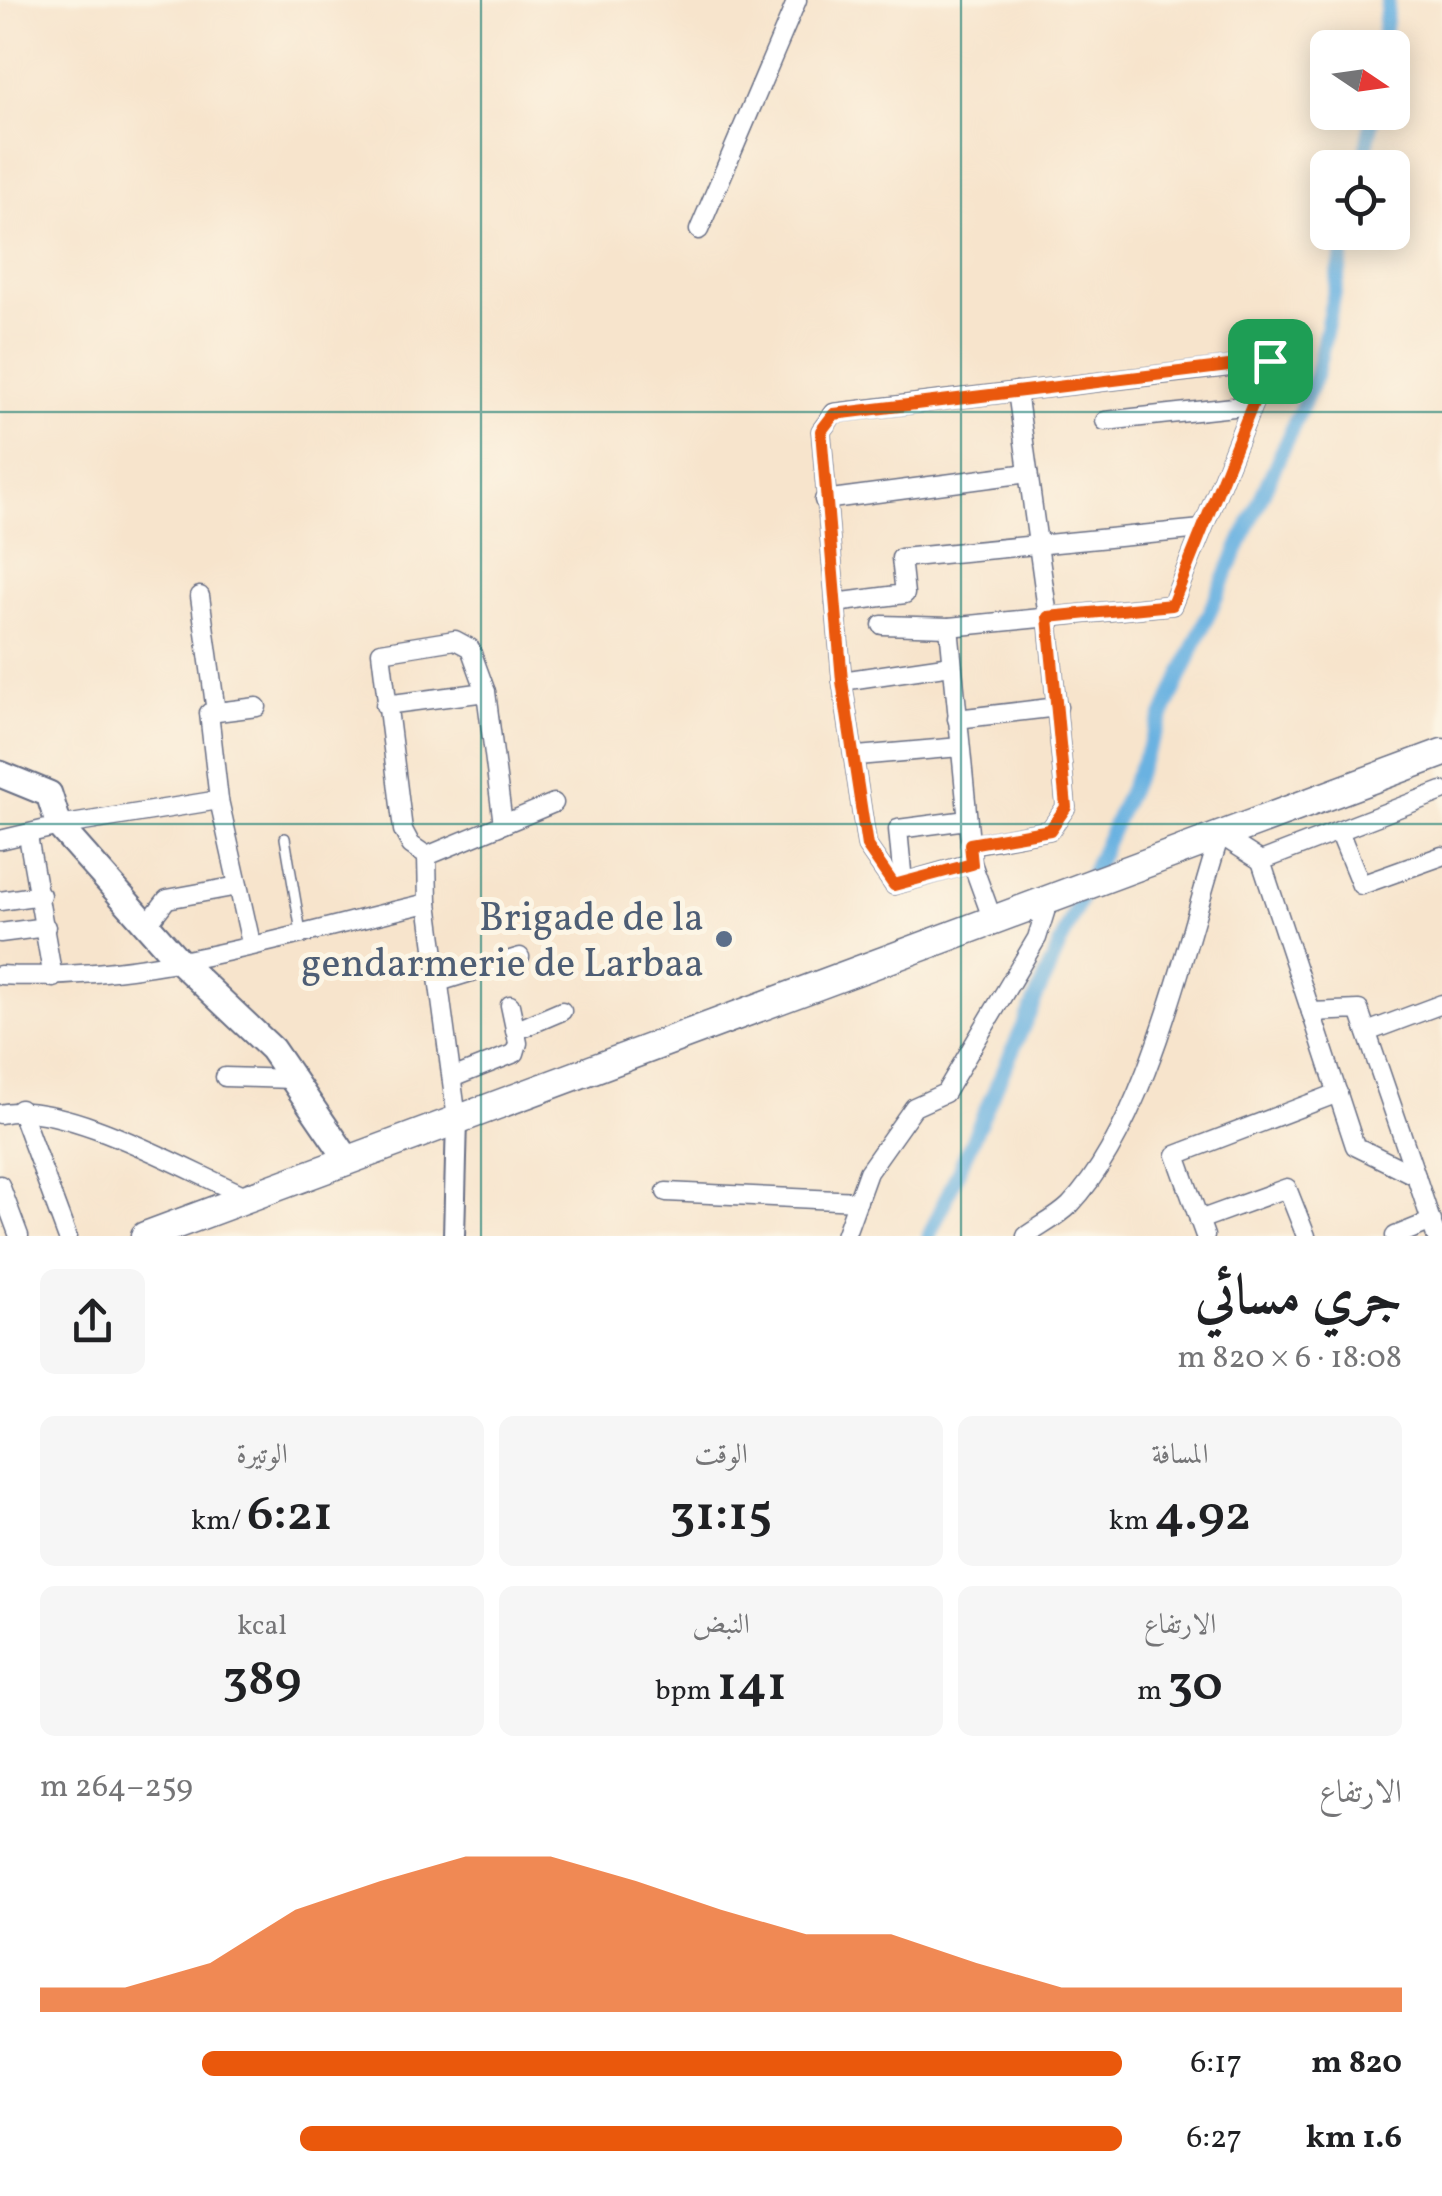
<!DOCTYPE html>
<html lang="ar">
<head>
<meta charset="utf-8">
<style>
	body { margin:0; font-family:Vollkorn,Amiri,serif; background:#f6f6f6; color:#202124; direction:rtl; height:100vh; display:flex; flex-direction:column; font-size:38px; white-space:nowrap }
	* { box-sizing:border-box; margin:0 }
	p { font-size:32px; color:#757577 }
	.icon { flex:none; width:55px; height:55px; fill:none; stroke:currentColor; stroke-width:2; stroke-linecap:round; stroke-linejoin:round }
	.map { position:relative; height:1236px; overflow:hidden; direction:ltr }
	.side { display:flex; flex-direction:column; background:#fff; flex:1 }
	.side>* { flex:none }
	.needle { width:65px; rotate:103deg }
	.fabs { position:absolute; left:1310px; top:30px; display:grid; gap:20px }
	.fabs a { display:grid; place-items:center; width:100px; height:100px; border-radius:15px; background:#fff; box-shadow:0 5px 25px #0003; font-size:50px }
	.pin { position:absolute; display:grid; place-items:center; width:85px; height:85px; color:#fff; margin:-42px; border-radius:20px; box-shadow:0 5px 15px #0006 }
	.round { display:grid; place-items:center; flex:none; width:105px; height:105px; border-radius:15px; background:#f6f6f6 }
	.head { display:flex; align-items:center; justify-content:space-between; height:170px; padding:0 40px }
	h1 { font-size:55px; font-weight:600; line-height:75px }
	.metrics { display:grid; grid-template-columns:repeat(3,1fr); gap:15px; height:170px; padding:10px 40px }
	.metrics div { display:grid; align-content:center; border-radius:15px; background:#f6f6f6; text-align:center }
	.metrics b { font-size:50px; font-weight:600 }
	.metrics small { font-size:28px; font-weight:400 }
	.metrics p { font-size:28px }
	.chart { height:280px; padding:20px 40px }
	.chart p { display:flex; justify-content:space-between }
	.chart svg { width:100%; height:180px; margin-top:10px; fill:#ea580c; opacity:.7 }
	ul { padding:0 40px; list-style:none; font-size:32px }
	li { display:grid; grid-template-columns:160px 120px 1fr; align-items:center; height:75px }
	li i { height:25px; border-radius:12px; background:#ea580c }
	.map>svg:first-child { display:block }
</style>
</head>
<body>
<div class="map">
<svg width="1442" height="1236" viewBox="0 0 1442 1236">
	<rect width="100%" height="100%" fill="#fcf5e5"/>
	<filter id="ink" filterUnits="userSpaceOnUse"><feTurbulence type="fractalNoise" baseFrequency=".01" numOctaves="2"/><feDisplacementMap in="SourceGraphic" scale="20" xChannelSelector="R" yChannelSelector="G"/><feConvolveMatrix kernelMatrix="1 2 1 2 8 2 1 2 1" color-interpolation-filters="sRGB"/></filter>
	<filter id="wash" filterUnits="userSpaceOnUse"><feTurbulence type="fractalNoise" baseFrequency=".0048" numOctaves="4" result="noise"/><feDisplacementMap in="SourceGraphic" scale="40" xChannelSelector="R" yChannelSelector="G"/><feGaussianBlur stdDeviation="2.25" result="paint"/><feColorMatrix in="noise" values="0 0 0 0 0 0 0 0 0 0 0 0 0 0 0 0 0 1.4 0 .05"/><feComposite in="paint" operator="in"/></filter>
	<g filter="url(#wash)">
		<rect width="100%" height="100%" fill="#f7e4cc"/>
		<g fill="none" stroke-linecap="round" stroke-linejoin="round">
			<g stroke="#6ab2e1" stroke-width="15">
				<path d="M 1382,48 L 1388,0"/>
				<path d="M 1362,168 L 1374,112"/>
				<path d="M 929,1236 L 1316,375 L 1348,232"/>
			</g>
		</g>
	</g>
	<g filter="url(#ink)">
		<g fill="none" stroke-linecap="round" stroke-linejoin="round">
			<g stroke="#686e84" stroke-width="12">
				<path id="service" d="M 285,838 L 301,932"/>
			</g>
			<g stroke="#686e84" stroke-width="21">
				<g id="minor">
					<path d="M 699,230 L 797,0"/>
					<path d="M 1105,421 L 1252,405"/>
					<path d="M 824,500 L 1028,473"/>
					<path d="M 200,596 L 216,712"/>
					<path d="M 835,603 L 905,594 L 901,558 L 1202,529"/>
					<path d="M 882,625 L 949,627 L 1172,605 L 1270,361"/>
					<path d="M 949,627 L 972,863 L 992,918"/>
					<path d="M 842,681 L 951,665"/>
					<path d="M 385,705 L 486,692"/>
					<path d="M 957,719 L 1058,707"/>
					<path d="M 857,756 L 960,747"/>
					<path d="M 1339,831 L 1361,885 L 1442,856"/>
					<path d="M 28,836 L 53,978"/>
					<path d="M 0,840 L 59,826 L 219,800"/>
					<path d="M 970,845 L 1050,830 L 1066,807 L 1048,617 L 1017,391"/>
					<path d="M 427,856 L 554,803"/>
					<path d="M 972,863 L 894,885 L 867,846 L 842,681 L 821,431 L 834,413 L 1286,360"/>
					<path d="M 903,882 L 898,829 L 967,820"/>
					<path d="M 0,901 L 41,895"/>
					<path d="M 428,903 L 427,856 L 411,845 L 403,830 L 381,652 L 455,640 L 470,648 L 486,692 L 503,824"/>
					<path d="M 147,925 L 167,899 L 238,886"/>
					<path d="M 0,933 L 46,927"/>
					<path d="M 251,943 L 219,800 L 209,713 L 257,707"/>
					<path d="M 0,975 C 145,983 288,935 428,903 L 457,1119"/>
					<path d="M 439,982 L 520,957"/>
					<path d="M 1311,1012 L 1355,1146 L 1416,1176 L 1436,1236"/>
					<path d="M 515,1031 L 562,1011"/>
					<path d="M 1367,1032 L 1442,1004"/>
					<path d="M 225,1077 L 293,1079"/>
					<path d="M 452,1078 L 515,1053 L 518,1043 L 510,1005"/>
					<path d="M 20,1109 L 67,1236"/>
					<path d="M 0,1114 C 61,1098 188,1171 248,1197"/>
					<path d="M 1416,1176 L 1359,1010 L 1311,1012 L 1261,861 L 1442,791"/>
					<path d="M 0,1185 L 19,1236"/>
					<path d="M 666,1192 L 858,1201"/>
					<path d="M 1199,1220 L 1287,1188 L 1306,1236"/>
					<path d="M 845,1236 L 868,1172 L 914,1107 L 945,1093 L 1037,938 L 1050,896"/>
					<path d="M 1026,1236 C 1040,1226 1058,1217 1070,1205 C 1147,1124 1185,944 1220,835 L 1261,861"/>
					<path d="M 1205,1236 L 1176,1155 L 1338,1093"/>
					<path d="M 1395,1236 L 1432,1221"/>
				</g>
			</g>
			<g stroke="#686e84" stroke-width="24">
				<path id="tertiary" d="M 454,1236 L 457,1119"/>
			</g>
			<g stroke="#686e84" stroke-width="29">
				<path id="secondary" d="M 0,774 L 49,794 L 59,826 L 178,960 L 272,1049 L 348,1160"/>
			</g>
			<g stroke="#686e84" stroke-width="31">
				<path id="primary" d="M 145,1236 L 1442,753"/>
			</g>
			<use href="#service" stroke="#fff" stroke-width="9"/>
			<use href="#minor" stroke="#fff" stroke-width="18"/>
			<use href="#tertiary" stroke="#fff" stroke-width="20"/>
			<use href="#secondary" stroke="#fff" stroke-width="25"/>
			<use href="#primary" stroke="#fff" stroke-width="28"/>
		</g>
	</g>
	<g fill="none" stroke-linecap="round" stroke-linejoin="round" filter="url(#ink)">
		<g stroke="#fff" stroke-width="20">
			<path id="route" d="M 1270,361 L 1172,605 L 1048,617 L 1066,807 L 1050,830 L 970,844 L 972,864 L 894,885 L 867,846 L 842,681 L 821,431 L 834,414 Z"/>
		</g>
		<use href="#route" stroke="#ea580c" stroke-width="12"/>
	</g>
	<path fill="none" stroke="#0f766e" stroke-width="2.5" stroke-opacity="0.55" d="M 481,0 L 481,1236M 961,0 L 961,1236M 0,412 L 1442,412M 0,824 L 1442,824"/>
	<circle fill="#5c6f8a" stroke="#fcf5e5" stroke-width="4" cx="724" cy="939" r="10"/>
	<g text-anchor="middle" stroke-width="10" stroke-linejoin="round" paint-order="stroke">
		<g font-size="40" fill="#4e5e75" stroke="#fcf5e5" text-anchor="end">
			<text x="704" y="930">Brigade de la<tspan x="704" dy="46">gendarmerie de Larbaa</tspan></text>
		</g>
	</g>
</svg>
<div class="fabs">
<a><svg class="needle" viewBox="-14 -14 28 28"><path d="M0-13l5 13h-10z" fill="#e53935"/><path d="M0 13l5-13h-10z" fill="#757577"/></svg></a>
<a><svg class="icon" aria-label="locate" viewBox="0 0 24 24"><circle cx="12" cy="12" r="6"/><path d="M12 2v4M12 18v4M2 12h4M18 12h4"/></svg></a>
</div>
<div class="pin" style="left:1270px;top:361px;background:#1e9e55"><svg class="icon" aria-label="arrive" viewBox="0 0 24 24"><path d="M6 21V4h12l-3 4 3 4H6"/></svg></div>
</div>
<section class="side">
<div class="head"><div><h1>جري مسائي</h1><p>18:08 · 6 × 820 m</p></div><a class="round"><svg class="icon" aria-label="share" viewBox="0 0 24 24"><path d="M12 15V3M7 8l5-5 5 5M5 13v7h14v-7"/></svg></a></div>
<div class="metrics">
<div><p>المسافة</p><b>4.92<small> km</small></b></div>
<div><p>الوقت</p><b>31:15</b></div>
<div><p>الوتيرة</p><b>6:21<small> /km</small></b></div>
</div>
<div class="metrics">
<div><p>الارتفاع</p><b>30<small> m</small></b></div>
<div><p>النبض</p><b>141<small> bpm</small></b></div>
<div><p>kcal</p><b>389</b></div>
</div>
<div class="chart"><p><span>الارتفاع</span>259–264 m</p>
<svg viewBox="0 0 160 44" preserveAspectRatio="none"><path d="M0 44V38L10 38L20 32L30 19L40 12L50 6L60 6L70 12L80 19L90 25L100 25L110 32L120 38L130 38L140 38L150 38L160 38V44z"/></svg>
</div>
<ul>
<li><b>820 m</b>6:17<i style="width:85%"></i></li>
<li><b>1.6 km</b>6:27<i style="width:76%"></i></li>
</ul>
</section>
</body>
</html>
